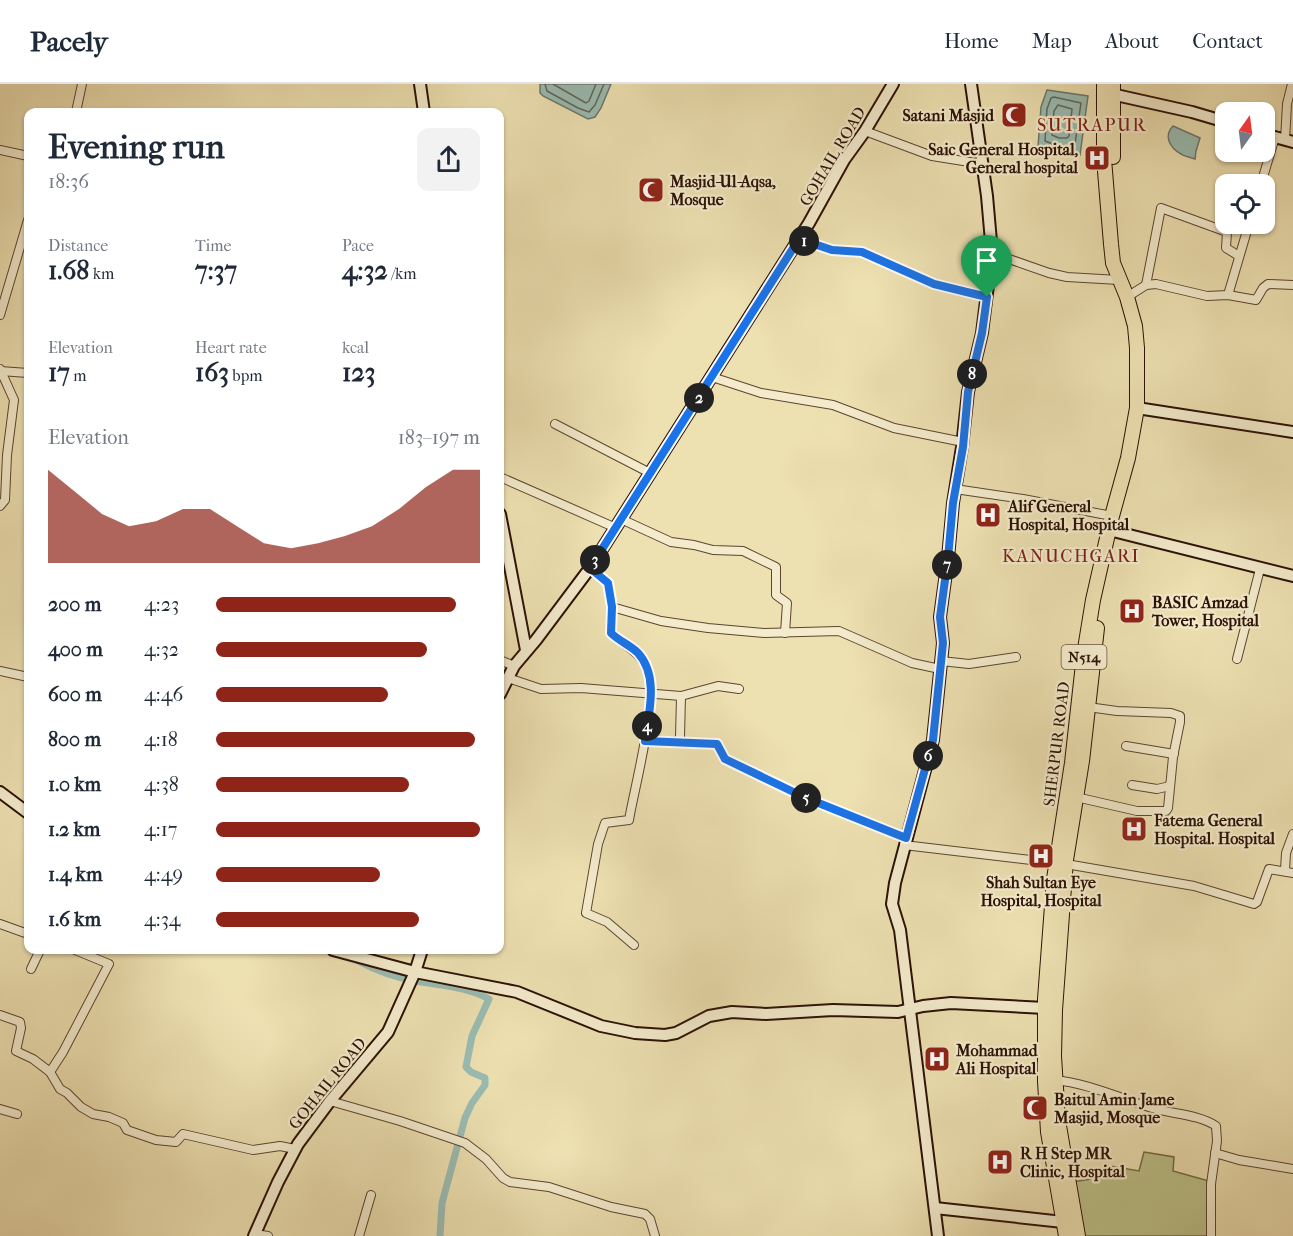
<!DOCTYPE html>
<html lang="en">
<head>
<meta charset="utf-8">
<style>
	body { margin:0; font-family:"IM FELL French Canon",serif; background:#f2f2f3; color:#1f2937; height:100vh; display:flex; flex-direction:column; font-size:22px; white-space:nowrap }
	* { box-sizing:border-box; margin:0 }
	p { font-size:20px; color:#747a83 }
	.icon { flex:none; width:33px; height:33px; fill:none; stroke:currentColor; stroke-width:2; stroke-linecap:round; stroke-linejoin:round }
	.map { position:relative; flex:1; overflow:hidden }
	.panel { position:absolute; left:24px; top:24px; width:480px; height:846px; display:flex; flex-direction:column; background:#fff; border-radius:12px; box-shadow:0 2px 4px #0004 }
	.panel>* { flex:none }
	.needle { width:39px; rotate:14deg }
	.controls { position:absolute; left:1215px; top:18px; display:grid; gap:12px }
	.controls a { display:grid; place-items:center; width:60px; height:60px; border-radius:12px; background:#fff; box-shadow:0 2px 4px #0004; font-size:30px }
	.pin { position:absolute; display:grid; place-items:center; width:51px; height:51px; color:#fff; margin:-62px -26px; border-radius:50% 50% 50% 0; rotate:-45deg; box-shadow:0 0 6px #0007 }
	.pin .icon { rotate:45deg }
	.km { position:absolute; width:30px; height:30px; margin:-15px; border-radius:50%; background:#222; color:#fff; font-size:16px; line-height:30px; text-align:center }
	.round { display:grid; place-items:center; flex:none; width:63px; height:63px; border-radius:12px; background:#f2f2f3 }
	.headline { display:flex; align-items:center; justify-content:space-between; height:102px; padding:0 24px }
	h1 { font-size:33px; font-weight:700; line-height:45px }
	.metrics { display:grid; grid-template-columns:repeat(3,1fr); gap:9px; height:102px; padding:6px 24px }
	.metrics div { display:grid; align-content:center }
	.metrics b { font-size:26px; font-weight:700 }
	.metrics small { font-size:16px; font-weight:400 }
	.metrics p { font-size:16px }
	.chart { height:168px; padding:12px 24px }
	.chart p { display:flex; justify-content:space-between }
	.chart svg { width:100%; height:108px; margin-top:6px; fill:#8f2418; opacity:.7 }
	ul { padding:0 24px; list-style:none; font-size:20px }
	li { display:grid; grid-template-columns:96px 72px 1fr; align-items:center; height:45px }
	li i { height:15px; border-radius:8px; background:#8f2418 }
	header { display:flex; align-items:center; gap:36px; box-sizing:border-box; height:84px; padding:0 30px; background:#fff; border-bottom:2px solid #e0e1e3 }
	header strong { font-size:28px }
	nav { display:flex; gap:33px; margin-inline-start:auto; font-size:21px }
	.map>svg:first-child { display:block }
</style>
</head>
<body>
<header>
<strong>Pacely</strong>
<nav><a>Home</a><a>Map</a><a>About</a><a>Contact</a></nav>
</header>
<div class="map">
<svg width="1293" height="1152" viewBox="0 0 1293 1152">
	<rect width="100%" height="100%" fill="#ede0b1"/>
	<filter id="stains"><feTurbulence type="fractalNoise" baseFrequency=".00333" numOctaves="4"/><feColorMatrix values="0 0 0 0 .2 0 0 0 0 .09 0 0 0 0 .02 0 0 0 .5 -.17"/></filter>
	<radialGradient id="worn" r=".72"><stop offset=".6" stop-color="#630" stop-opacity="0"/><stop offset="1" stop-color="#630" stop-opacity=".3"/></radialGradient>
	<path fill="#bcc189" stroke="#746947" stroke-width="1.5" d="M 1144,1068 L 1174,1073 L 1173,1087 L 1209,1097 L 1210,1152 L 1082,1152 L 1072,1098 L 1103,1093 L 1105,1081 L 1139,1087 Z"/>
	<g fill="#9abcb2" stroke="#6e786d" stroke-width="1.5">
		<path d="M 540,0 L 611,0 L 601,24 L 595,33 L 588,35 L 543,12 L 540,9 Z"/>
		<path d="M 1047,6 L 1088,12 L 1080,71 L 1038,63 L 1041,23 Z"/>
		<path d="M 1173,42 L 1200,54 L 1196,67 L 1195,75 C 1191,73 1185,73 1181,70 C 1170,64 1163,52 1173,42 Z"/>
	</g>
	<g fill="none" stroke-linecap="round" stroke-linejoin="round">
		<g stroke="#63665c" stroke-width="1.5">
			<path d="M 545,0 L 547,7 L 578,24 L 589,28 L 595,21 L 604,0"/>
			<path d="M 553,0 L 586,19 L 589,17 L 596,0"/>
			<path d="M 1054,13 L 1081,19 L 1075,60 L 1073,63 L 1058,62 L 1045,57 L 1047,25 L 1051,14 Z"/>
			<path d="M 1058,21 L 1072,25 L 1069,52 L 1067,54 L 1059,54 L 1052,51 L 1054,27 Z"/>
		</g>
		<path stroke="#9abcb2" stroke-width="7" d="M 357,866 L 358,877 C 377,887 396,894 416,897 C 442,902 466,902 489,915 L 472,952 L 466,983 L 471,988 L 485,994 L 485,1001 L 472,1019 L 465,1034 L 442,1119 L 440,1152"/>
		<g stroke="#5c4530" stroke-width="10">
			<g id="street">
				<path d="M 76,28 L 82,0"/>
				<path d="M 865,47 L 932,72 L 982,80"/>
				<path d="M 1285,56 L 1287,20 L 1292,0"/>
				<path d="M 0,66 L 28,72"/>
				<path d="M 1261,100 L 1275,53"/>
				<path d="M 799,155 L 832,166 L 862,168 L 934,200 L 987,213"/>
				<path d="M 992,169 L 1049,189 L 1067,193 L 1119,196"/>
				<path d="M 1146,201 L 1161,124 L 1227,148 L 1226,164 L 1239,172"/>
				<path d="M 1228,211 L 1249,140"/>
				<path d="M 1127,213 L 1146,201 L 1156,200 L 1207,212 L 1228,211 L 1256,216 L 1263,204 L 1268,200 L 1293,201"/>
				<path d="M 0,231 L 28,136"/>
				<path d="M 0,285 L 14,316 L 7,371 L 5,416 L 0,422"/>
				<path d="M 0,287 L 28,289"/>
				<path d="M 712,293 L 761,309 L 833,321 L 894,344 L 963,358"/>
				<path d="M 555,340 L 650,389"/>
				<path d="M 500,393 L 616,444"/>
				<path d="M 955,405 L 1023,415 L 1112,432"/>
				<path d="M 621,435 L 671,458 L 694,461 L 713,466 L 743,467 L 776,483 L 776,511 L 787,519 L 785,549"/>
				<path d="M 590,484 L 608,499 L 612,523 L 661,537 L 708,544 L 764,549 L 839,547 L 912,579 L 940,585"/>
				<path d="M 612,523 L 611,549 C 624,561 639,567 647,584 C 660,610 634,705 629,736 L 605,739 L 598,760 L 586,829 L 607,838 L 634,861"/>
				<path d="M 1237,575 L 1260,485"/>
				<path d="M 500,576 L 514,582"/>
				<path d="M 941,577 L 969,580 L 1016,573"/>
				<path d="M 0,587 L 28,593"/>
				<path d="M 508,594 L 541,605 L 581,604 L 681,612 L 718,602 L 739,605"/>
				<path d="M 680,653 L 681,612"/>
				<path d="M 645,656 L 717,660 L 725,675 L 806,714 L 906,754"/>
				<path d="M 1126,662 L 1174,670"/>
				<path d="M 1132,701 L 1157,705 L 1170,702"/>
				<path d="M 1076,713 L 1137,727 L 1166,727 L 1168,724 L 1173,673 L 1180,638 L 1180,632 L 1171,629 L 1117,627 L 1088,623"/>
				<path d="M 904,761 L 1056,779"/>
				<path d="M 1066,780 L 1194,802 L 1254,820 L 1257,818 L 1269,785 L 1293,789"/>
				<path d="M 1285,786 L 1286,769 L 1293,750"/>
				<path d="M 0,840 L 28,850"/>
				<path d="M 31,885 L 40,866"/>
				<path d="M 0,931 L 20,938 L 21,944 L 16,967 L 33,975 L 50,988 L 60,1005 L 67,1009 L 81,1023 L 93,1030 L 109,1033 L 123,1039 L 127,1046 L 156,1056 L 176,1058 L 183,1050 L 253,1066 L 280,1062 L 295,1065"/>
				<path d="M 50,988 L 63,968 L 109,880 L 75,866"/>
				<path d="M 1054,996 C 1087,999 1117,1013 1149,1023 C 1169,1030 1199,1030 1216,1042 L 1217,1057 L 1211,1100 L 1211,1152"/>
				<path d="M 330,1017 L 400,1037 L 465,1059 L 486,1075 L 503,1094 L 510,1098 L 549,1103 L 611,1123 L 645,1130 L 650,1135 L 655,1152"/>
				<path d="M 0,1025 L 17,1030"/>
				<path d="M 1215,1069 L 1239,1076 L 1293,1085"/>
				<path d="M 255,1150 L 268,1152"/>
				<path d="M 359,1152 L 371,1111"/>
			</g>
		</g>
		<g stroke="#2c1105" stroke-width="14">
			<g id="secondary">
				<path d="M 420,0 L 424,28"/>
				<path d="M 1107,9 L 1192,28 L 1226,38"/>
				<path d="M 1264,50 L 1293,58"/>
				<path d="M 1137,324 L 1293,348"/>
				<path d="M 500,430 L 526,566"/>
				<path d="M 1109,446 L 1293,492"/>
				<path d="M 500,610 L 514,582 L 536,556 L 590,484 L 809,139 L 844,76 L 865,47 L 893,0"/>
				<path d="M 0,708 L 28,729"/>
				<path d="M 333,866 L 415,888 L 517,908 L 601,942 L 635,949 L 665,951 L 676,949 L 709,932 L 732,928 L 766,930 L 833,926 L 898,928 L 923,922 L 951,919 L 1045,924"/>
				<path d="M 935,1124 L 1063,1138"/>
				<path d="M 254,1152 L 278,1098 L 298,1060 L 330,1017 L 388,948 L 415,888 L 422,866"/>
				<path d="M 938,1152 L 900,846 L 892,820 L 895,799 L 933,656 L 943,559 L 940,533 L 948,474 L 953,419 L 962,363 L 968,308 L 982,249 L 992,169 L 987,112 L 971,0"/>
			</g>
		</g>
		<g stroke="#2c1105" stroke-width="16">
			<g id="highway">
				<path d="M 1113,73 L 1113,0"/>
				<path d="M 1066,1152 L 1048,1048 L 1045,997 L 1045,915 L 1054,795 L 1072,679 L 1084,571 L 1093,516 L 1112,432 L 1128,374 L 1137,324 L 1137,264 L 1135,242 L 1127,213 L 1113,179 L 1111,160 L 1104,75 L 1104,0"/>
				<path d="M 1078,1152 L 1058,1036 L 1054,972 L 1055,926 L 1066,776 L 1082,677 L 1097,544"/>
			</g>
		</g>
		<use href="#street" stroke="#f3ebcc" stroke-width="8"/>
		<use href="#secondary" stroke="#f3ebcc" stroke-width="10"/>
		<use href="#highway" stroke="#ede0b1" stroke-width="14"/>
	</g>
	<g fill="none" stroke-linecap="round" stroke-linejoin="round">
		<g stroke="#fff" stroke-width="12">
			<path id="route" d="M 799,155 L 832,166 L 862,168 L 934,200 L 987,213 L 982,249 L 968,308 L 963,363 L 953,419 L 948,474 L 940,533 L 943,559 L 933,656 L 906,754 L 806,714 L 725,675 L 717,660 L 645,657 C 649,629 659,592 638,569 C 630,561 619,557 611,549 L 612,523 L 608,499 L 590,484 Z"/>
		</g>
		<use href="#route" stroke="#1a73e8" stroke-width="8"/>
	</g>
	<defs>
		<g id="mosque-square" transform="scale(1.35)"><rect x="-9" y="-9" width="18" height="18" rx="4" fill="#8f2418" stroke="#f3ebcc"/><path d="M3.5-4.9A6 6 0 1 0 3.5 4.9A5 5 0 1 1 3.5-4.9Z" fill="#fff"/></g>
		<g id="hospital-square" transform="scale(1.35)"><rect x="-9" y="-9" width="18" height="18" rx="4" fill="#8f2418" stroke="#f3ebcc"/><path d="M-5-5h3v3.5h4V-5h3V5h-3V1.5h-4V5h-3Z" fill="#fff"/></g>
	</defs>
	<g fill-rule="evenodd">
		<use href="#mosque-square" x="1014" y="31"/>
		<use href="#hospital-square" x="1097" y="74"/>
		<use href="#mosque-square" x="651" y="106"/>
		<use href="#hospital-square" x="988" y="431"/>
		<use href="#hospital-square" x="1132" y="527"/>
		<use href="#hospital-square" x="1134" y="745"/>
		<use href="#hospital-square" x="1041" y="772"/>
		<use href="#hospital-square" x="937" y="975"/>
		<use href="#mosque-square" x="1035" y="1024"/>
		<use href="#hospital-square" x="1000" y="1078"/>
	</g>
	<g text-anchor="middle" stroke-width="4.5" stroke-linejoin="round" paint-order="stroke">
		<rect fill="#f3ebcc" stroke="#685241" stroke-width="1.5" x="1061.5" y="561" width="45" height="24" rx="4.5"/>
		<g font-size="15" font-weight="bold" fill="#2c1105">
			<text x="1084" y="578">N514</text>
		</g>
		<g font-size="16" font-weight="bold" fill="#2c1105" stroke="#f3ebcc" text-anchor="start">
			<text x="994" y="37" text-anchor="end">Satani Masjid</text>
			<text x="1078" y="71" text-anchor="end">Saic General Hospital,<tspan x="1078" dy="18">General hospital</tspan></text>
			<text x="670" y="103">Masjid-Ul-Aqsa,<tspan x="670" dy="18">Mosque</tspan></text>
			<text x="1008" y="428">Alif General<tspan x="1008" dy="18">Hospital, Hospital</tspan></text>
			<text x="1152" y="524">BASIC Amzad<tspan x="1152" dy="18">Tower, Hospital</tspan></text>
			<text x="1154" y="742">Fatema General<tspan x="1154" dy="18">Hospital. Hospital</tspan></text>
			<text x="1041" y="804" text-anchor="middle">Shah Sultan Eye<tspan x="1041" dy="18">Hospital, Hospital</tspan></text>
			<text x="956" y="972">Mohammad<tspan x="956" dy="18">Ali Hospital</tspan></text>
			<text x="1054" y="1021">Baitul Amin Jame<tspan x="1054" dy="18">Masjid, Mosque</tspan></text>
			<text x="1020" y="1075">R H Step MR<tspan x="1020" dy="18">Clinic, Hospital</tspan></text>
		</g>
		<g font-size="16" fill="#2c1105" stroke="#f3ebcc">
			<text transform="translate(832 72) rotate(-59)" y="6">GOHAIL ROAD</text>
			<text transform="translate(1056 660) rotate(-83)" y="6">SHERPUR ROAD</text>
			<text transform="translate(327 999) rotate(-51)" y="6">GOHAIL ROAD</text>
		</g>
		<g font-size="18" letter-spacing="1.5" fill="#7a1f14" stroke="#f3ebcc">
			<text x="1092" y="47">SUTRAPUR</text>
			<text x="1071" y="478">KANUCHGARI</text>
		</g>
	</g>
	<rect width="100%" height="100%" filter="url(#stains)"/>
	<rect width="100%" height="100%" fill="url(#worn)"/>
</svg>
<div class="controls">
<a><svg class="needle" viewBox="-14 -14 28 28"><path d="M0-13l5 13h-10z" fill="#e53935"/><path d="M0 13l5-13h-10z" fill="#747a83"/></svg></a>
<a><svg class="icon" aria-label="locate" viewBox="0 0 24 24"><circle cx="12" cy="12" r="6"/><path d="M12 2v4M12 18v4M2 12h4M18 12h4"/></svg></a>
</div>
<div class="pin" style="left:987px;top:213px;background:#1e9e55"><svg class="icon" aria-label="arrive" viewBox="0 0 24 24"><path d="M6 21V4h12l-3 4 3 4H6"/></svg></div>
<b class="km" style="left:804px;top:157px">1</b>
<b class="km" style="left:699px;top:314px">2</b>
<b class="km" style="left:595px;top:476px">3</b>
<b class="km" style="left:647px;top:642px">4</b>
<b class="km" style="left:806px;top:714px">5</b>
<b class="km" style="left:928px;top:672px">6</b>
<b class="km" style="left:947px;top:481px">7</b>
<b class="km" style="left:972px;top:290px">8</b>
<section class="panel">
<div class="headline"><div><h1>Evening run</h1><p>18:36</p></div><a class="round"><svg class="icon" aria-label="share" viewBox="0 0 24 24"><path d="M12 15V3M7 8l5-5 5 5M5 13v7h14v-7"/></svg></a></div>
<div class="metrics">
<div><p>Distance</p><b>1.68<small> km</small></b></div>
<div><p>Time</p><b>7:37</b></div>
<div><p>Pace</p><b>4:32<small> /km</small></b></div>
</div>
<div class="metrics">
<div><p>Elevation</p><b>17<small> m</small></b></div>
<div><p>Heart rate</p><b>163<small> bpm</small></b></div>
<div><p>kcal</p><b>123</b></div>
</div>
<div class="chart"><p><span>Elevation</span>183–197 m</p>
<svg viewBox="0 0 160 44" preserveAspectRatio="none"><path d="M0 44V6L10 15L20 24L30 29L40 27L50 22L60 22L70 29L80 36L90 38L100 36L110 33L120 29L130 22L140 13L150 6L160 6V44z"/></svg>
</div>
<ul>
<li><b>200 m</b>4:23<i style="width:91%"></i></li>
<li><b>400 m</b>4:32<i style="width:80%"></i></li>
<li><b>600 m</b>4:46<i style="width:65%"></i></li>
<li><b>800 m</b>4:18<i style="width:98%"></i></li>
<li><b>1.0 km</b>4:38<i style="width:73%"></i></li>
<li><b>1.2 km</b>4:17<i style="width:100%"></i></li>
<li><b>1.4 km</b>4:49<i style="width:62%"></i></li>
<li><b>1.6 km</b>4:34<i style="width:77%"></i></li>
</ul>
</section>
</div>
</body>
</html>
